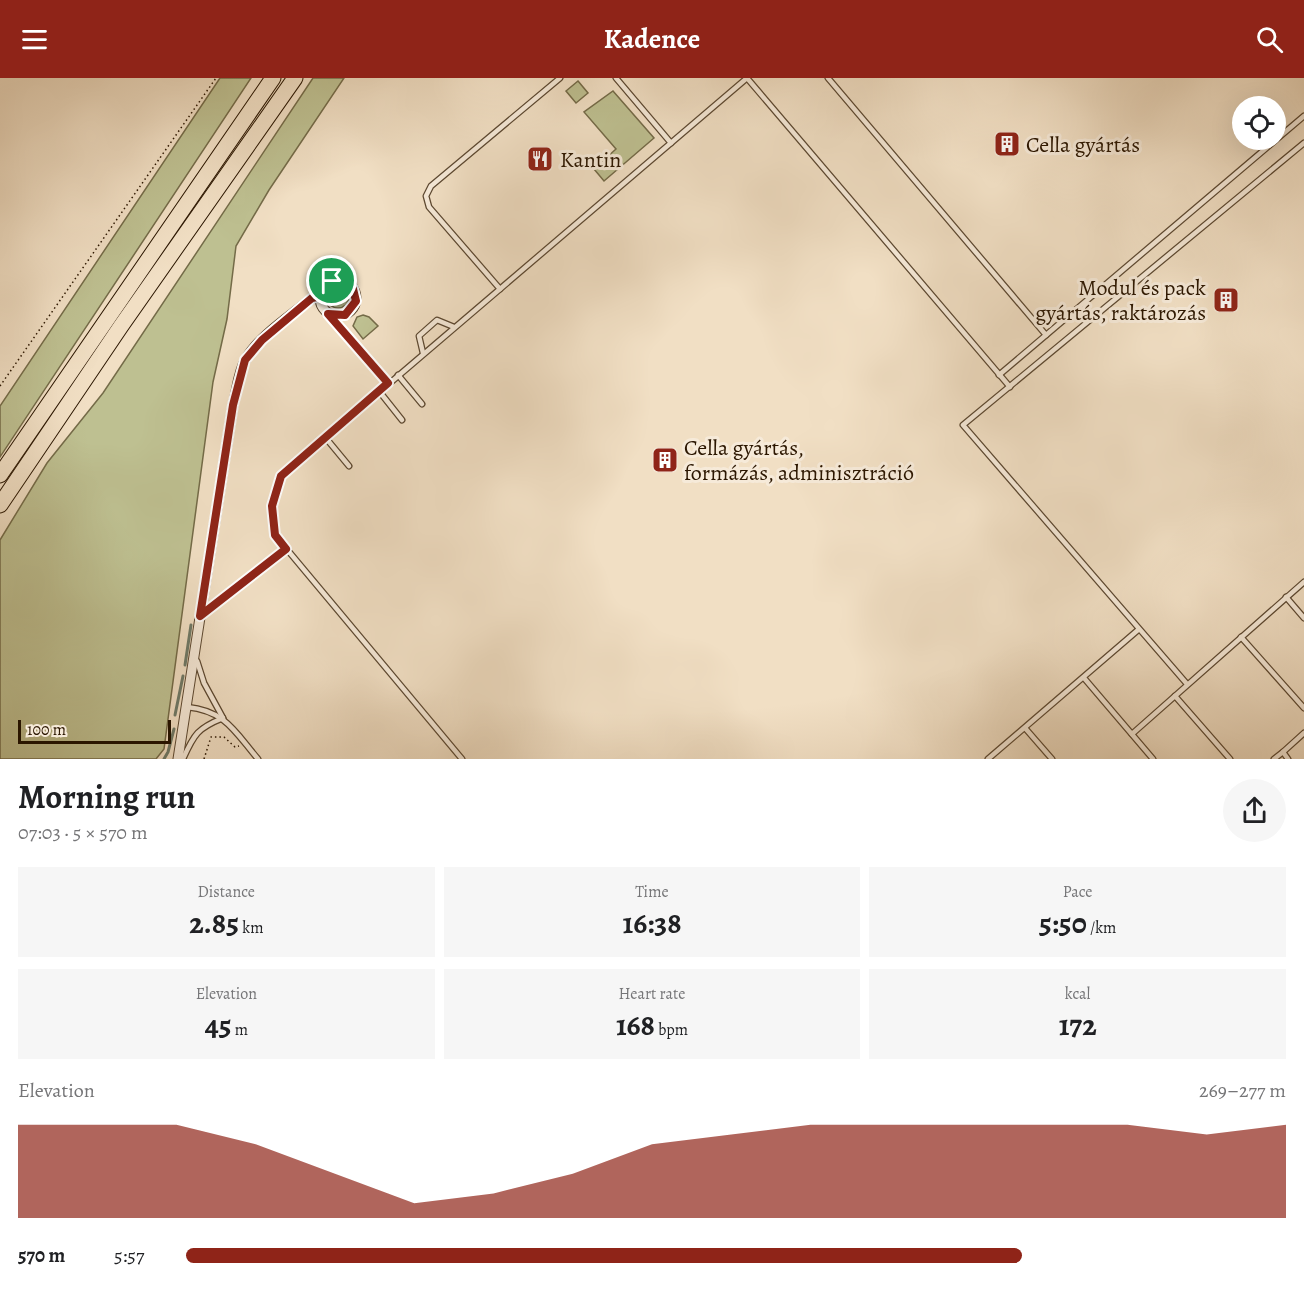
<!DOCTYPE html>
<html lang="en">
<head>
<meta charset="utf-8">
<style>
	body { margin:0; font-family:Alegreya,serif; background:#f6f6f6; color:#202124; height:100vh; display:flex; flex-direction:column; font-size:22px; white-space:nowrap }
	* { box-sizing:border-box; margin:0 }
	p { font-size:20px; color:#757577 }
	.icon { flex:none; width:33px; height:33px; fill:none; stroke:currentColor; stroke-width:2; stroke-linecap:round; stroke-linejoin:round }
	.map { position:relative; height:681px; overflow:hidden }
	.details { display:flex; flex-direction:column; background:#fff; flex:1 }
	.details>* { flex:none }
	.controls { position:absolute; left:1232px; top:18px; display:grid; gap:12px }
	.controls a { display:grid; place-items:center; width:54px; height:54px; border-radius:50%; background:#fff; box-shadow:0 6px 24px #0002; font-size:30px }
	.scale { position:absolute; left:18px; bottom:15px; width:153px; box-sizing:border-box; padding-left:6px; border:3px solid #2b1600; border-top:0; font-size:16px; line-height:21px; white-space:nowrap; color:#2b1600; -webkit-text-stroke:4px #f6ead9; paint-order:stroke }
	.pin { position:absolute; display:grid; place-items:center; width:51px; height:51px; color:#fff; margin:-26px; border:3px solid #fff; border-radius:50%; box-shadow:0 2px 6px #0007 }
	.round { display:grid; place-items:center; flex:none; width:63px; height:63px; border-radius:32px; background:#f6f6f6 }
	.summary { display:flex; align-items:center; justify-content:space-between; height:102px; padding:0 18px }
	h1 { font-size:33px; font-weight:700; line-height:45px }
	.figures { display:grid; grid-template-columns:repeat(3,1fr); gap:9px; height:102px; padding:6px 18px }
	.figures div { display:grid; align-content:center; border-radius:0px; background:#f6f6f6; text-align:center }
	.figures b { font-size:30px; font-weight:700 }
	.figures small { font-size:16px; font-weight:400 }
	.figures p { font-size:16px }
	.chart { height:168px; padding:12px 18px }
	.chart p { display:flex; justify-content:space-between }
	.chart svg { width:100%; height:108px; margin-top:6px; fill:#8f2418; opacity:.7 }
	ul { padding:0 18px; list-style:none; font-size:20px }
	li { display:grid; grid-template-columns:96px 72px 1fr; align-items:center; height:45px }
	li i { height:15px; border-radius:8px; background:#8f2418 }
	header { display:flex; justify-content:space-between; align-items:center; height:78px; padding:0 18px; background:#8f2418; color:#fff; font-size:27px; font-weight:700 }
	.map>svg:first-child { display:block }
</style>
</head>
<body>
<header><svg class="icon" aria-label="menu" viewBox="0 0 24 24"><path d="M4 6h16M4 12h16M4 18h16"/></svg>Kadence<svg class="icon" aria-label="search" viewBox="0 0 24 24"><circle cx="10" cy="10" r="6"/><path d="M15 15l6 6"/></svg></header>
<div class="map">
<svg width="1304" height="681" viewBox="0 0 1304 681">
	<rect width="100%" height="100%" fill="#f1dfc4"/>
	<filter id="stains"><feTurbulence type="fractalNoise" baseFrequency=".00333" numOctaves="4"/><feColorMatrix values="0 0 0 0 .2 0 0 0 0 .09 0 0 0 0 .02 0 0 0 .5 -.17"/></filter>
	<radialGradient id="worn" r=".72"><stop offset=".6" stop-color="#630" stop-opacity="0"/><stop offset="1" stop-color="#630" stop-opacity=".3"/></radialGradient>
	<g fill="#bec091" stroke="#746b48" stroke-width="1.5">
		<path d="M 220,0 L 251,0 L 0,379 L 0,328 Z"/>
		<path d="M 313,0 L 344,0 L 269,112 L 236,168 L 227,241 L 213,304 L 164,671 L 156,681 L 0,681 L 0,462 L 47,385 L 103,315 Z"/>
		<path d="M 578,3 L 588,15 L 576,25 L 566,13 Z"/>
		<path d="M 613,13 L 654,60 L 604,103 L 594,91 L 616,71 L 584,34 Z"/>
		<circle cx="338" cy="219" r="11"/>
		<path d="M 363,237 L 369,239 L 378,248 L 363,261 L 353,248 L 357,239 Z"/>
	</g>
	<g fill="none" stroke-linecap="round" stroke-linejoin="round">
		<g stroke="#6f7a68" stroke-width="3">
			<path d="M 185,587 L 191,547"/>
			<path d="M 175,637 L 183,598"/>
			<path d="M 164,681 L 168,674 L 174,651"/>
		</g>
		<g stroke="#5c4831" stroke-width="7">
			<g id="service">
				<path d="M 616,0 L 671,65"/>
				<path d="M 747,0 L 1010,309"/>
				<path d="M 828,0 L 1046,257"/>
				<path d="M 500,211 L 429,129 L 426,118 L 431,108 L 560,0"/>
				<path d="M 328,236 L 388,305"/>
				<path d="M 423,275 L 419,258 L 437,242 L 454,249"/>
				<path d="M 398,297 L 422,326"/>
				<path d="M 999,297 L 1304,38"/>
				<path d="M 379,313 L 402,342"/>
				<path d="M 325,359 L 349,388"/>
				<path d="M 1286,519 L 1304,540"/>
				<path d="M 203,536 L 286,471"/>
				<path d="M 1241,559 L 1304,630"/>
				<path d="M 197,583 L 204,605 L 223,640"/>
				<path d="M 1084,600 L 1153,681"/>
				<path d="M 1187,606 L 963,347 L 1304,65"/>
				<path d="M 1175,618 L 1230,681"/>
				<path d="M 187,629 C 226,633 235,654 258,681"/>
				<path d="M 1025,650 L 1052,681"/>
				<path d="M 1132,656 L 1304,504"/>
				<path d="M 183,681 C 194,656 198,650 223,640"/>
				<path d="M 462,681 L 275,457 L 272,428 L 281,398 L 747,0"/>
				<path d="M 988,681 L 1138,552"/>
				<path d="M 1274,681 L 1283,674"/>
				<path d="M 1288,681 L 1283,674 L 1304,655"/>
			</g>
		</g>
		<g stroke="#5c4831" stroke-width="11">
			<g id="minor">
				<circle cx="338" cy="220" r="18"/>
				<path d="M 178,681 L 233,327 C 237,313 238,294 246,281 C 260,257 291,238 312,220 L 320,218"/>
			</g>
		</g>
		<g stroke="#2b1600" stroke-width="17">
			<g id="trunk">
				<path d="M 0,397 L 273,0"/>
				<path d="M 0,427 L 121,248 L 295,0"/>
			</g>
		</g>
		<g stroke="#2b1600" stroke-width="1.5" stroke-dasharray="1.5 3" stroke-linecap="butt">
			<path d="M 0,308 L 216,0"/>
			<path d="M 204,681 L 211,659 L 224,659 L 235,669 L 239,668"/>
		</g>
		<use href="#service" stroke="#f6ead9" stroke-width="4.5"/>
		<use href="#minor" stroke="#f6ead9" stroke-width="9"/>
		<use href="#trunk" stroke="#f1dfc4" stroke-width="15"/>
	</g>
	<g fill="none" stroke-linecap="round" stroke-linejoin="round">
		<g stroke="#fff" stroke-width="12">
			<path id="route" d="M 338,202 L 353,211 L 356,223 L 345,237 L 328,236 L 388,305 L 281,398 L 272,428 L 275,457 L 286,471 L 200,538 L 233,327 L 245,282 L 262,262 L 312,220 L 320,218 L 327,206 Z"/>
		</g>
		<use href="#route" stroke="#8f2418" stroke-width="8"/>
	</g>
	<defs>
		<g id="building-square" transform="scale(1.35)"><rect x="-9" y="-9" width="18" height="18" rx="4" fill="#8f2418" stroke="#f6ead9"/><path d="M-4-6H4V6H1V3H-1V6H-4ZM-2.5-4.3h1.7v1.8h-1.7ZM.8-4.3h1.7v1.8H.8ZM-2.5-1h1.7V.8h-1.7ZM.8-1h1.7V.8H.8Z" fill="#fff"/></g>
		<g id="restaurant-square" transform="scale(1.35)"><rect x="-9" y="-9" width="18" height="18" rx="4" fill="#8f2418" stroke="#f6ead9"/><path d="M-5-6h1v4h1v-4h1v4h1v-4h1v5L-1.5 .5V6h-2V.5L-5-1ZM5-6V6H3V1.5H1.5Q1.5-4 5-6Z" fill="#fff"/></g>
	</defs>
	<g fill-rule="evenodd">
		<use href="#building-square" x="1007" y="66"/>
		<use href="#restaurant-square" x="540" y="81"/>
		<use href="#building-square" x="1226" y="222"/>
		<use href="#building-square" x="665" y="382"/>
	</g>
	<g text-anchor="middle" stroke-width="6" stroke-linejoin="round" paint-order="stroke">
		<g font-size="22" fill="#2b1600" stroke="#f6ead9" text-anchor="start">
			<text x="1026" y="74">Cella gyártás</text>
			<text x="560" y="89">Kantin</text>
			<text x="1206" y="217" text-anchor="end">Modul és pack<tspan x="1206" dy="25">gyártás, raktározás</tspan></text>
			<text x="684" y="377">Cella gyártás,<tspan x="684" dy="25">formázás, adminisztráció</tspan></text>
		</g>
	</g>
	<rect width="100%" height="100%" filter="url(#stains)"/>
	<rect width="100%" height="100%" fill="url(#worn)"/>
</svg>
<div class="controls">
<a><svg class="icon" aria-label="locate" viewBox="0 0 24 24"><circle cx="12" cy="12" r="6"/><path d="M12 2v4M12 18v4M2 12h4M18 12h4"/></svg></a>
</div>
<div class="scale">100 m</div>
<div class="pin" style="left:332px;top:203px;background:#1e9e55"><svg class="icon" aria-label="arrive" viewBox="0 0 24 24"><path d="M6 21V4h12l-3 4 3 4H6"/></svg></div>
</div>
<section class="details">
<div class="summary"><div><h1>Morning run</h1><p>07:03 · 5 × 570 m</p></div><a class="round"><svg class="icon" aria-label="share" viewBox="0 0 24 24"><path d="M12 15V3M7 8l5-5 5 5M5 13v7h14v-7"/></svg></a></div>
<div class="figures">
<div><p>Distance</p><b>2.85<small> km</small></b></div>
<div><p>Time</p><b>16:38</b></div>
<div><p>Pace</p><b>5:50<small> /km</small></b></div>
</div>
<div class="figures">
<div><p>Elevation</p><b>45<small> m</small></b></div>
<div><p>Heart rate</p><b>168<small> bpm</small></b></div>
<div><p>kcal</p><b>172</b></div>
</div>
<div class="chart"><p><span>Elevation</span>269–277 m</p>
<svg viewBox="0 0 160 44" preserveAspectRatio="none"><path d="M0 44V6L10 6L20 6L30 14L40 26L50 38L60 34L70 26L80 14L90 10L100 6L110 6L120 6L130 6L140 6L150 10L160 6V44z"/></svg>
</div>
<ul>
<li><b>570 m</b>5:57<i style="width:76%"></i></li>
</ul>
</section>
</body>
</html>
